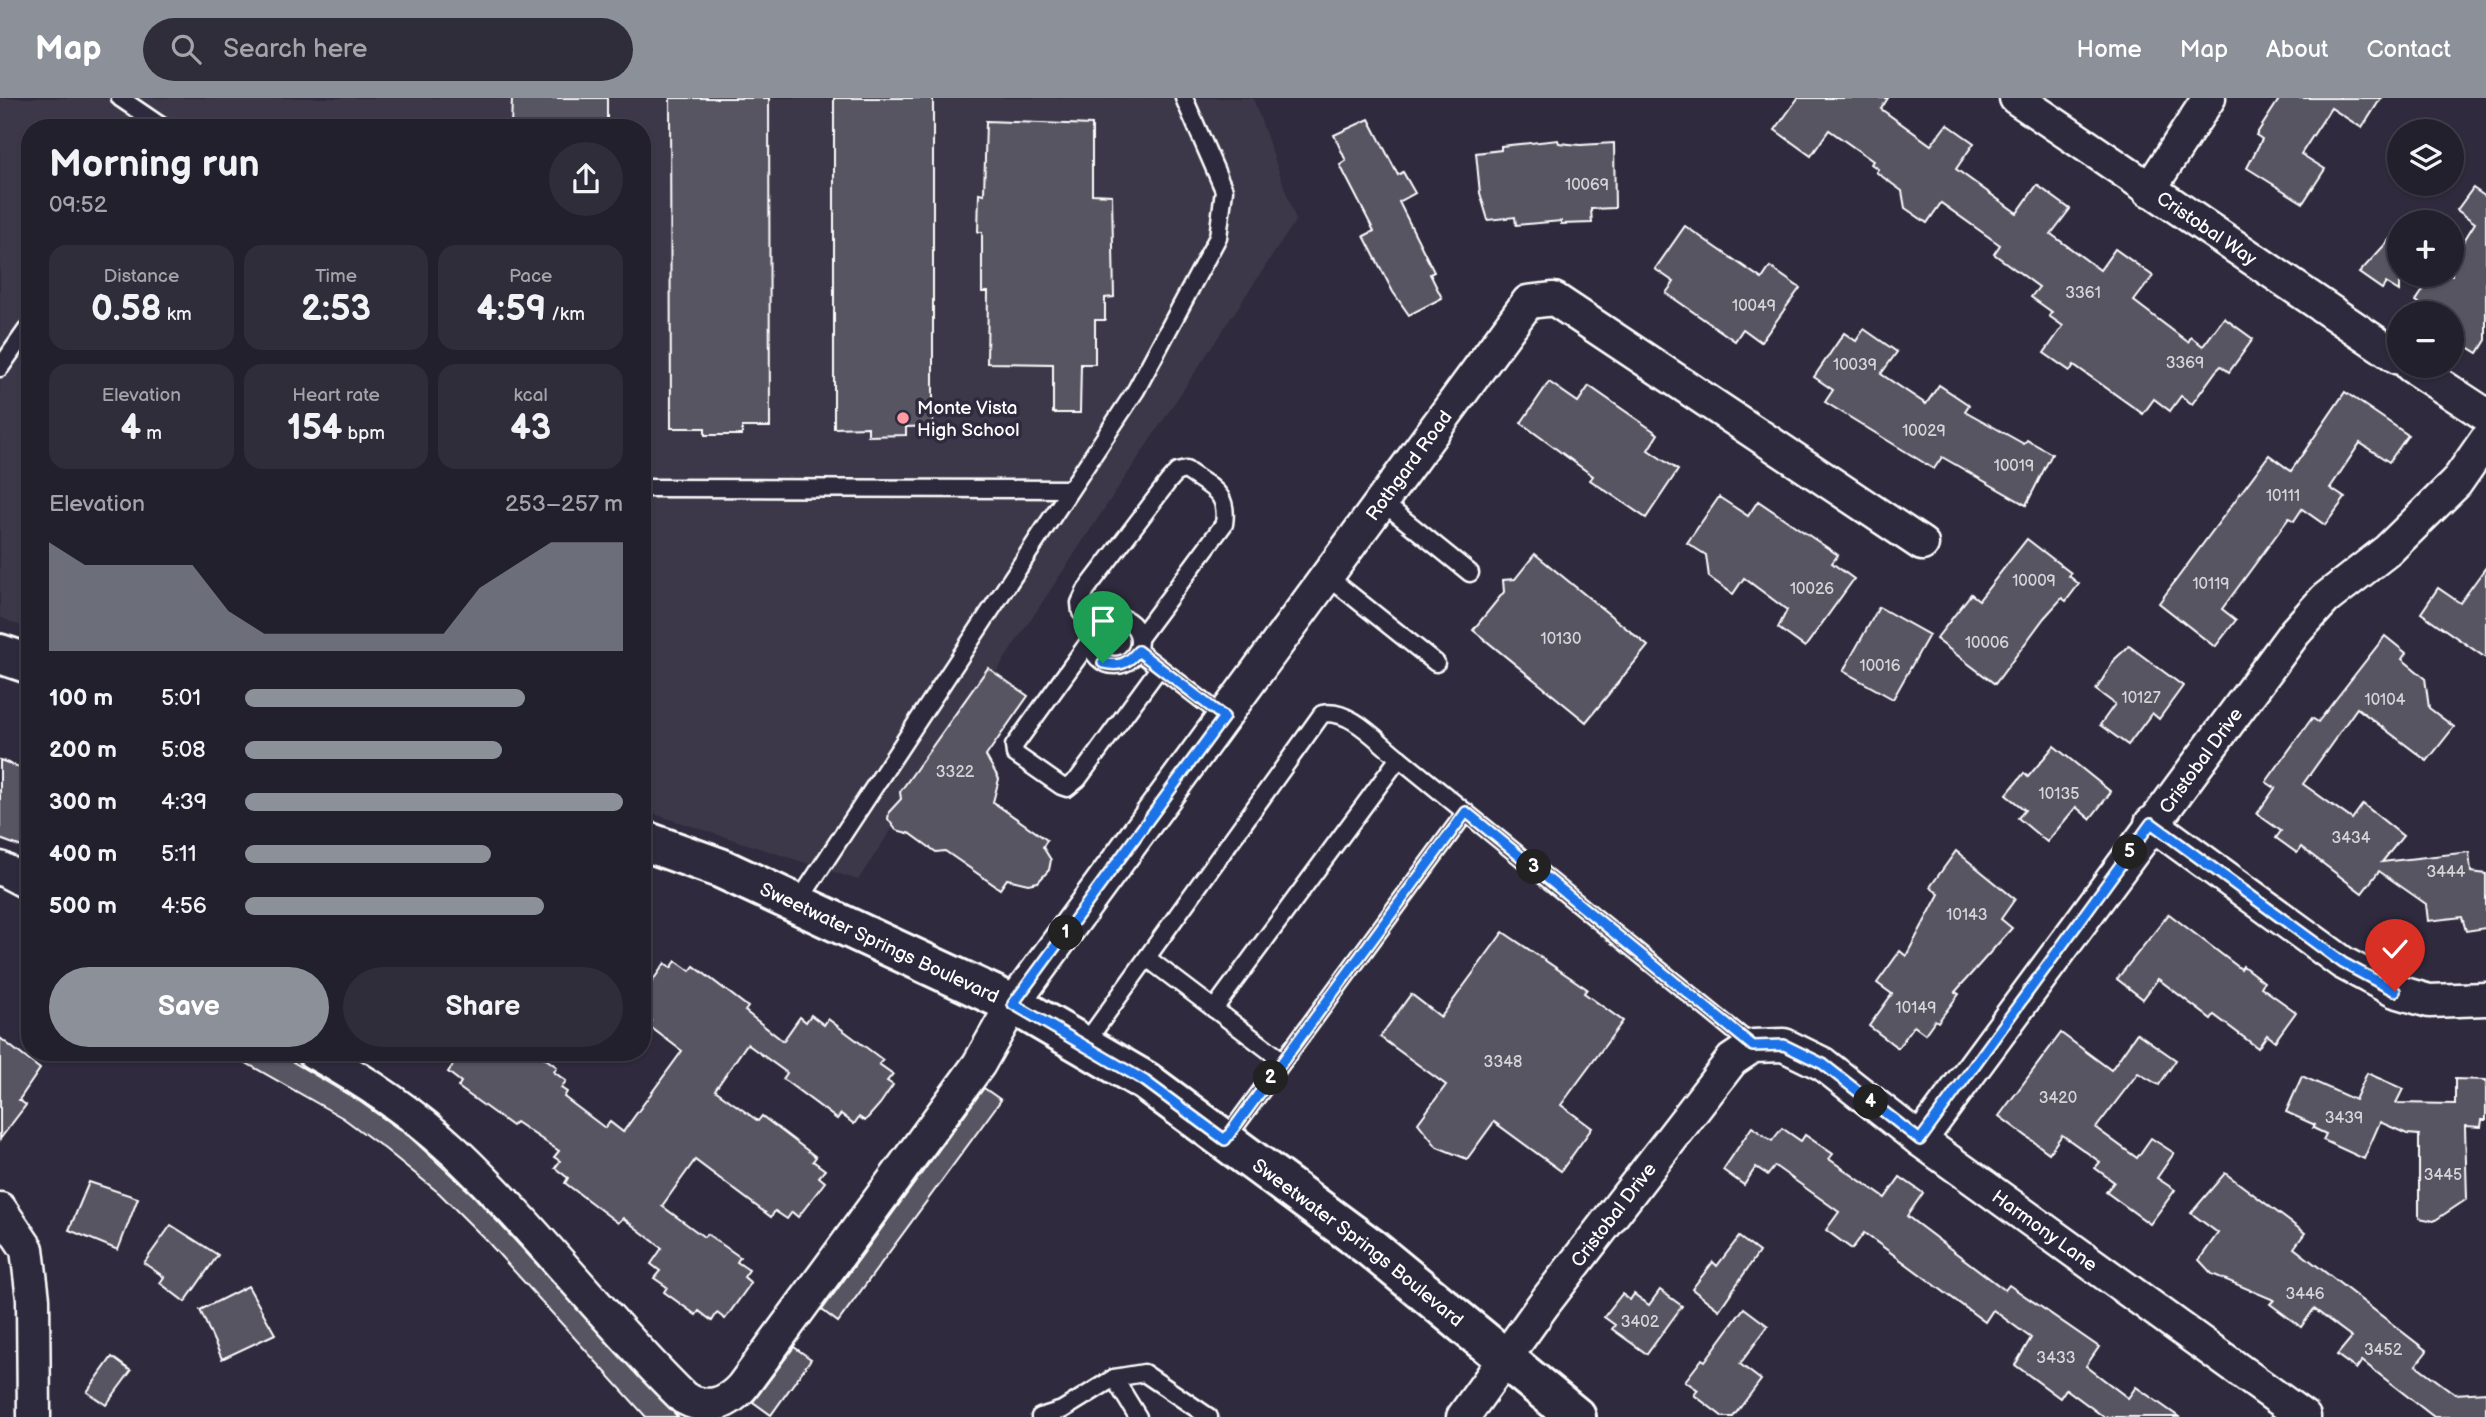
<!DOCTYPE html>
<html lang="en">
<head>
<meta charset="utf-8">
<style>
	body { margin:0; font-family:"Balsamiq Sans",sans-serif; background:#2f2d3a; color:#f1f3f6; height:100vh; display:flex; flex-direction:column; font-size:26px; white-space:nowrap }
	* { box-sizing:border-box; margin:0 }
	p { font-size:23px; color:#a3a3aa }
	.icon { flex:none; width:38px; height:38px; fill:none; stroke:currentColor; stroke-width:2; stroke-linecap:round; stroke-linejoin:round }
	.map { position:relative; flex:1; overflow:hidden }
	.side { position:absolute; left:21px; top:21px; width:630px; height:942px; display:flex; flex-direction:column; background:#23202e; border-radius:28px; box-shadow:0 2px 5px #0004,0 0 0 2px #403e4a }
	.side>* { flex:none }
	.tools { position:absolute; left:2387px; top:21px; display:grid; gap:14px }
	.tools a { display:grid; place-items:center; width:77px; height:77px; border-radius:50%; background:#23202e; box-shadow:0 2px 5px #0004,0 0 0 2px #403e4a; font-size:35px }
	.pin { position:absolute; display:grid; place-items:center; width:60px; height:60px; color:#fff; margin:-72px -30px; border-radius:50% 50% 50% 0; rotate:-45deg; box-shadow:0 0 7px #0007 }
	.pin .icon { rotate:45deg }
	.km { position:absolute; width:35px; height:35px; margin:-18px; border-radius:50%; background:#222; color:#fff; font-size:19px; line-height:35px; text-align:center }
	.round { display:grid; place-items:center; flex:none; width:74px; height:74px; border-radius:37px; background:#2f2d3a }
	.headline { display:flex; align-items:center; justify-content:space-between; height:119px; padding:0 28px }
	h1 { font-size:38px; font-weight:800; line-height:52px }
	.metrics { display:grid; grid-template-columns:repeat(3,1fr); gap:10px; height:119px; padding:7px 28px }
	.metrics div { display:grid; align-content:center; border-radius:18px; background:#2f2d3a; text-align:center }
	.metrics b { font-size:35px; font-weight:800 }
	.metrics small { font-size:19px; font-weight:400 }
	.metrics p { font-size:19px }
	.chart { height:196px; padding:14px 28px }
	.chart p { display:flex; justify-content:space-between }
	.chart svg { width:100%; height:126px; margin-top:7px; fill:#8c9099; opacity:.7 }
	.action { display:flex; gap:14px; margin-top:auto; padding:14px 28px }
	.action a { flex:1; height:80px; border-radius:42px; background:#8c9099; color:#fff; font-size:28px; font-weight:800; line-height:80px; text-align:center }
	.action a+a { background:#2f2d3a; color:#f1f3f6 }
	ul { padding:0 28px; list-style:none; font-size:23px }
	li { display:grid; grid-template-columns:112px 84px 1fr; align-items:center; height:52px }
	li i { height:18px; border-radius:9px; background:#8c9099 }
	header { display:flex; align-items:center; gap:42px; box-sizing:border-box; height:98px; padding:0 35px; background:#8c9099; color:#fff }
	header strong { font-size:33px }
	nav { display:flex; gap:38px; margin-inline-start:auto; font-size:24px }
	.search { width:490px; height:63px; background:#2f2d3a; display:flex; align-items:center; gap:18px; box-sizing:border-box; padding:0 24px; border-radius:38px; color:#a3a3aa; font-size:26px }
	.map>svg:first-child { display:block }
</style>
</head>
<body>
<header>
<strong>Map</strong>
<div class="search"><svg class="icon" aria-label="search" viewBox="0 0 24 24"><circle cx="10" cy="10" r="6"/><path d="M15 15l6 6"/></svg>Search here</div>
<nav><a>Home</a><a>Map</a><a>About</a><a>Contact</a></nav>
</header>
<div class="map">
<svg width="2486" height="1319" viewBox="0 0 2486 1319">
	<rect width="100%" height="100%" fill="#2f2a3d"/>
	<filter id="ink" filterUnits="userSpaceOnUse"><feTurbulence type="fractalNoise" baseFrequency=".0143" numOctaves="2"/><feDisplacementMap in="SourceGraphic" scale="14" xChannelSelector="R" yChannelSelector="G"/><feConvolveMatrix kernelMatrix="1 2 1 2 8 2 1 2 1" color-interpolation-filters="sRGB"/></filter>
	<g filter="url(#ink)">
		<path fill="#3c3749" d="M 0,0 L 1253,0 L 1296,122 L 858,782 L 642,712 L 642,30 L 30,30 L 30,532 L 0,519 Z"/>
		<g fill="#595564" stroke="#fff" stroke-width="2">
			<path d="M 512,0 L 607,0 L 607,30 L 511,30 Z"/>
			<path d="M 670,0 L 769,0 L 770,329 L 742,329 L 742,337 L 705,337 L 705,330 L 671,330 Z"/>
			<path d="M 834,0 L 933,0 L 933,328 L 906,329 L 906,337 L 868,338 L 868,329 L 834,330 Z"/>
			<path d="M 1798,0 L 1888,0 L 1881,11 L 1931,47 L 1947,26 L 1974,45 L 1956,71 L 2017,115 L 2037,87 L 2070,111 L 2051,136 L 2100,172 L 2115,151 L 2153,178 L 2134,203 L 2188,244 L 2191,239 L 2203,248 L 2224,220 L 2253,241 L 2229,274 L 2221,268 L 2216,273 L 2192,306 L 2181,298 L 2170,313 L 2154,301 L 2143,316 L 2074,267 L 2070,273 L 2044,255 L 2063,228 L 2049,218 L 2052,214 L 2031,199 L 2039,189 L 1994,156 L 2000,147 L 1941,105 L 1927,125 L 1905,110 L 1902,93 L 1876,74 L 1878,71 L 1871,66 L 1873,63 L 1829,32 L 1811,58 L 1775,32 Z"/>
			<path d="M 2280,0 L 2381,0 L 2362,30 L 2331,10 L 2301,56 L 2325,71 L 2303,105 L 2247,70 L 2262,41 L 2256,37 Z"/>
			<path d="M 1369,21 L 1398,77 L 1403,74 L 1415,95 L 1399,104 L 1434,174 L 1430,176 L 1442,200 L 1409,217 L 1393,194 L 1364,138 L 1374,133 L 1340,67 L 1346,63 L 1334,37 Z"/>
			<path d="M 986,23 L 1092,27 L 1092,96 L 1112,97 L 1114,199 L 1105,200 L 1105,222 L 1095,222 L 1095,266 L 1081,266 L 1080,315 L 1053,315 L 1053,266 L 987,265 L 988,194 L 982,194 L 982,134 L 978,134 L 979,95 L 984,96 Z"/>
			<path d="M 1558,42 L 1559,45 L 1580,47 L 1614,45 L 1615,110 L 1591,111 L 1592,125 L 1561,126 L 1561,123 L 1516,127 L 1515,119 L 1488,122 L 1480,95 L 1476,55 L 1501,52 L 1501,48 Z"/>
			<path d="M 2473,90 L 2486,99 L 2486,242 L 2478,255 L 2452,239 L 2452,215 L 2435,215 L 2416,203 L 2433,177 L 2452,177 L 2452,162 L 2475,125 L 2457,112 Z"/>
			<path d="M 1685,128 L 1762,181 L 1770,169 L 1800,190 L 1761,244 L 1743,231 L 1735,243 L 1666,195 L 1674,184 L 1655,171 Z"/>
			<path d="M 2399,131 L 2399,193 L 2386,185 L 2382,191 L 2359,175 Z"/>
			<path d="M 1864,231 L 1897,254 L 1881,276 L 1926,306 L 1939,287 L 1969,307 L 1965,313 L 2024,346 L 2027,342 L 2052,356 L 2026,407 L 1942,359 L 1934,371 L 1825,304 L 1833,292 L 1814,279 L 1844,235 L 1856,243 Z"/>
			<path d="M 1549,284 L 1578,304 L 1589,288 L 1658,336 L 1648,352 L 1678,372 L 1646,420 L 1590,382 L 1593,378 L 1521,325 Z"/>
			<path d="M 2345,294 L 2408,337 L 2389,364 L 2360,345 L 2330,390 L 2345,400 L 2325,427 L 2302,411 L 2294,423 L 2289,420 L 2222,511 L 2236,522 L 2215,549 L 2159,505 L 2269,357 L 2291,373 Z"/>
			<path d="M 1719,399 L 1748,418 L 1758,403 L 1838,457 L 1832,465 L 1854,481 L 1805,549 L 1778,530 L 1787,512 L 1744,480 L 1733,496 L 1709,479 L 1706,457 L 1687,445 Z"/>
			<path d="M 2027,441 L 2071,475 L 2069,478 L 2079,486 L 2066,503 L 2062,500 L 2044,520 L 1995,586 L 1936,541 L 1971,496 L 1979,502 Z"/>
			<path d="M 1535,456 L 1648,548 L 1586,624 L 1473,532 L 1504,494 L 1503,482 L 1515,481 Z"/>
			<path d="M 2486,469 L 2486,560 L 2421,515 L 2438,490 L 2460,505 Z"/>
			<path d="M 1879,509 L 1929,537 L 1893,601 L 1843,573 Z"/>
			<path d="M 2385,538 L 2406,555 L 2402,561 L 2425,580 L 2429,610 L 2454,629 L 2427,663 L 2357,610 L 2303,686 L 2352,721 L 2363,706 L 2403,738 L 2382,764 L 2469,754 L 2471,774 L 2486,776 L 2486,830 L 2466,833 L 2462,819 L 2428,823 L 2426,806 L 2379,773 L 2362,795 L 2301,749 L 2297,755 L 2276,740 L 2281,733 L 2257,716 L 2275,690 L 2266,684 L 2312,620 L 2318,624 Z"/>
			<path d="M 2129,548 L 2183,588 L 2159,621 L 2152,615 L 2128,647 L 2100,627 L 2115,606 L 2096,592 L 2115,561 Z"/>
			<path d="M 988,570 L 1028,598 L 986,658 L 999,681 L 993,704 L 1047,742 L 1043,749 L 1051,762 L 1049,772 L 1038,784 L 1028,786 L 1007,781 L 1000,791 L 945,753 L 936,754 L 911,736 L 896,732 L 888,721 L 889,714 L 901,701 L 900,694 Z"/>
			<path d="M 2054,648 L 2111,694 L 2090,721 L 2076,709 L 2047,744 L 2018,720 L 2025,712 L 2006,697 L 2024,675 L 2028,679 Z"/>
			<path d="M 0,662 L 30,673 L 30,752 L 0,741 Z"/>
			<path d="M 1956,753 L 2015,801 L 2001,821 L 2012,830 L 1955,894 L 1959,896 L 1938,924 L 1935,922 L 1925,936 L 1914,928 L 1898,950 L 1869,928 L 1892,896 L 1877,885 L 1900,853 L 1906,858 L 1939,796 L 1930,789 Z"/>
			<path d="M 2169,816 L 2241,871 L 2243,868 L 2264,884 L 2261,889 L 2296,914 L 2275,943 L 2267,937 L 2258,950 L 2214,917 L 2211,921 L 2158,881 L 2143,901 L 2117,881 Z"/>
			<path d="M 1503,834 L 1587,891 L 1584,895 L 1623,923 L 1561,1007 L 1592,1030 L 1561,1073 L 1494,1024 L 1467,1061 L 1437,1049 L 1418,1025 L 1446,987 L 1380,939 L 1411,896 L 1441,919 Z"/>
			<path d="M 676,863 L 690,873 L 694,868 L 748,909 L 745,913 L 783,943 L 800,919 L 806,924 L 811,917 L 824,927 L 828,921 L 883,962 L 879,966 L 893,976 L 887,983 L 893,987 L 880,1006 L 865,1023 L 859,1019 L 854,1026 L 841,1016 L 837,1021 L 783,981 L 787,975 L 747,946 L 715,992 L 758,1023 L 762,1018 L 816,1059 L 813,1063 L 825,1072 L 819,1079 L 825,1084 L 798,1119 L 792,1114 L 787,1121 L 775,1113 L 771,1119 L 695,1062 L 662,1108 L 704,1139 L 707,1136 L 740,1159 L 737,1164 L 749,1172 L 744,1179 L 751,1185 L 725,1221 L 717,1215 L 712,1223 L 699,1213 L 696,1217 L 664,1194 L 667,1189 L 654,1180 L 660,1173 L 651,1166 L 662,1150 L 623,1120 L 618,1125 L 565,1085 L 568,1080 L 555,1070 L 560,1063 L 554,1059 L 559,1053 L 516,1024 L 512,1028 L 458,989 L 461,984 L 448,974 L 462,954 L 536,954 L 557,969 L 554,974 L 566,983 L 561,990 L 567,994 L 564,999 L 605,1030 L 610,1024 L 623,1034 L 682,953 L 649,928 L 652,923 L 642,915 L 642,898 L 665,865 L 671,870 Z"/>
			<path d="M 2061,935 L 2111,972 L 2137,935 L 2176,962 L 2159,987 L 2138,975 L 2096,1030 L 2137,1060 L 2151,1040 L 2174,1055 L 2157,1080 L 2175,1092 L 2150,1126 L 2106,1094 L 2114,1084 L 2095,1070 L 2100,1064 L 2062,1037 L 2049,1055 L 1999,1018 Z"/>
			<path d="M 0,940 L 40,971 L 19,1002 L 26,1007 L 0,1041 Z"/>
			<path d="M 227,954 L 276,954 L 359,1003 L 410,1039 L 473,1097 L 678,1319 L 646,1319 L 486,1142 L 439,1095 L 385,1051 L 343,1020 Z"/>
			<path d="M 2367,975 L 2403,991 L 2396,1005 L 2455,1006 L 2455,981 L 2486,982 L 2486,1022 L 2482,1022 L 2481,1029 L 2465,1028 L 2467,1101 L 2434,1123 L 2419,1120 L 2419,1037 L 2407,1036 L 2380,1024 L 2364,1061 L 2323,1042 L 2326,1036 L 2313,1030 L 2315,1027 L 2286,1014 L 2302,978 L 2355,1002 Z"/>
			<path d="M 984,990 L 1001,1002 L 838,1224 L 822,1212 Z"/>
			<path d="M 1752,1029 L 1772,1043 L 1782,1030 L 1801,1043 L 1805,1037 L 1833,1056 L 1829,1061 L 1885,1100 L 1900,1079 L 1923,1095 L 1907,1118 L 2005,1192 L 2009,1187 L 2099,1249 L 2086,1268 L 2128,1300 L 2136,1289 L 2179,1319 L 2104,1319 L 2066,1291 L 2060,1300 L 2015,1267 L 2031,1240 L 1993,1212 L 1985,1224 L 1864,1135 L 1852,1151 L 1826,1132 L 1839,1114 L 1775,1068 L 1768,1077 L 1756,1069 L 1744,1087 L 1723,1072 Z"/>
			<path d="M 2225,1075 L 2305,1135 L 2294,1150 L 2427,1253 L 2416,1267 L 2455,1296 L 2486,1294 L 2486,1319 L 2434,1319 L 2362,1263 L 2356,1271 L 2337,1257 L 2352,1239 L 2314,1211 L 2301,1229 L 2270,1206 L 2274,1202 L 2212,1176 L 2199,1162 L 2218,1135 L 2191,1115 Z"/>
			<path d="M 89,1084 L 138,1100 L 118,1152 L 69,1132 Z"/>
			<path d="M 171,1127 L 218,1157 L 185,1204 L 160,1185 L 164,1179 L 144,1165 Z"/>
			<path d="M 1739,1139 L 1759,1154 L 1719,1212 L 1692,1191 L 1713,1164 L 1717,1168 Z"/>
			<path d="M 248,1188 L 275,1236 L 222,1261 L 200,1212 Z"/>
			<path d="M 1660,1192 L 1682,1208 L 1647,1256 L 1612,1231 L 1615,1227 L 1604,1219 L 1622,1196 L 1630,1202 L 1634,1196 L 1649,1207 Z"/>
			<path d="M 1744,1210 L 1768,1228 L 1740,1266 L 1761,1282 L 1733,1319 L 1723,1319 L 1694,1297 L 1698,1292 L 1685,1283 L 1702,1261 L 1705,1263 Z"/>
			<path d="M 794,1249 L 811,1261 L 771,1317 L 753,1304 Z"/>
			<path d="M 112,1259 L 131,1273 L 106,1307 L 87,1294 Z"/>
		</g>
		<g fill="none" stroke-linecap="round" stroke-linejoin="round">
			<g stroke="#fff" stroke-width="21">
				<g id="service">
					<path d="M 120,0 L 164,30"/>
					<path d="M 0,270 L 30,227"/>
					<path d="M 642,390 L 1070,391"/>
					<path d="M 1381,403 L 1470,475"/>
					<path d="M 1327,478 L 1436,565"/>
					<circle cx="1115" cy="543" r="24"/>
					<path d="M 1096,528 L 1081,514 L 1080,505 L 1086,492 L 1168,384 L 1177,374 L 1186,372 C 1210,390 1229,393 1224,426 L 1140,539"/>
					<path d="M 1091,541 L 1014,648 L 1015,656 L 1061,688 L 1067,690 L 1078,681 L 1159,570"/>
					<path d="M 1138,553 L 1224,619"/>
					<path d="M 797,806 L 1136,292 L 1218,139 L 1224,92 L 1184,0"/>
					<path d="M 1147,860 L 1283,963"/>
					<path d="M 1214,911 L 1399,660"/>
					<path d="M 1084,947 L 1322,616 C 1350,610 1378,644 1399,660 L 1753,948"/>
					<path d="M 1225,1042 L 1466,714"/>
					<path d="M 1114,1280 L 1138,1319"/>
					<path d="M 1040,1319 L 1062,1312 L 1114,1280 L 1144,1275 L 1209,1319"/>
				</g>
			</g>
			<g stroke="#fff" stroke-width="37">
				<g id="minor">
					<path id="s1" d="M 2016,0 L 2399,260"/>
					<path d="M 2149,92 L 2209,0"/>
					<path d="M 2411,268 L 2486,317"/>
					<path d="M 2151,725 L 2343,865 L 2395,893 L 2429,903 L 2486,901"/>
					<path d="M 0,770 L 30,786"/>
					<path id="s2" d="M 313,954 C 364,982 413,1015 456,1055 C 537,1132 604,1222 684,1300 C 706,1312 725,1308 742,1289 L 979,966 L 1013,906 L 1528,204 L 1554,201 L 1922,446"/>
					<path id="s3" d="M 1920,1042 L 2295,534 L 2325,501 L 2388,452 L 2456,385 L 2486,342"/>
					<path d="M 0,1111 L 27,1151 L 33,1201 L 34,1319"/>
					<path id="s4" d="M 1463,1319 L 1543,1207 L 1732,962 L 1753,948 L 1784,947 L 1823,966 L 1920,1042 L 2304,1319"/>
				</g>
			</g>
			<g stroke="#fff" stroke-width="44">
				<g id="secondary">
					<path d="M 0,556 L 30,566"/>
					<path id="s5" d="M 642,742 L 720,770 L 1013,906 L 1145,983 L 1371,1150 L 1576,1319"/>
				</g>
			</g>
			<use href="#service" stroke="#2f2a3d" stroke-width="16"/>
			<use href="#minor" stroke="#2f2a3d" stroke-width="32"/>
			<use href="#secondary" stroke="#2f2a3d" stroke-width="38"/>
		</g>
	</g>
	<g fill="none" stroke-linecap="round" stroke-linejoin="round" filter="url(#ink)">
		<g stroke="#fff" stroke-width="14">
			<path id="route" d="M 1103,565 C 1119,569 1127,566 1138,553 L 1224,619 L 1013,906 L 1145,983 L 1225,1042 L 1466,714 L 1753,948 L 1784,947 L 1823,966 L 1920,1042 L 2151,725 L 2343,865 L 2395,893"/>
		</g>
		<use href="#route" stroke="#1a73e8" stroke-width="9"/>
	</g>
	<circle fill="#ff9aa2" stroke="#2f2a3d" stroke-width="2.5" cx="903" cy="320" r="7"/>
	<g text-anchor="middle" stroke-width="7" stroke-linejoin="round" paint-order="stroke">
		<g font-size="16" fill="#d6d4d8">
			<text x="1587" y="92">10069</text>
			<text x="2083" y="200">3361</text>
			<text x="1754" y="213">10049</text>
			<text x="2185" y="270">3369</text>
			<text x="1855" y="272">10039</text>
			<text x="1924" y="338">10029</text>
			<text x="2014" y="373">10019</text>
			<text x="2283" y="403">10111</text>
			<text x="2034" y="488">10009</text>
			<text x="2211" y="491">10119</text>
			<text x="1812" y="496">10026</text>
			<text x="1561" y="546">10130</text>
			<text x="1987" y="550">10006</text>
			<text x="1880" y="573">10016</text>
			<text x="2141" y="605">10127</text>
			<text x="2385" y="607">10104</text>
			<text x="955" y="679">3322</text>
			<text x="2059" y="701">10135</text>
			<text x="2351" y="745">3434</text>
			<text x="2446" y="779">3444</text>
			<text x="1967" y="822">10143</text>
			<text x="1916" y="915">10149</text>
			<text x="1503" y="969">3348</text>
			<text x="2058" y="1005">3420</text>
			<text x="2344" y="1025">3439</text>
			<text x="2443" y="1082">3445</text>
			<text x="2305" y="1201">3446</text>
			<text x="1640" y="1229">3402</text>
			<text x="2383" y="1257">3452</text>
			<text x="2056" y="1265">3433</text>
		</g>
		<g font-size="19" fill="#fff" stroke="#2f2a3d">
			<text dy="7" stroke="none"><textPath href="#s1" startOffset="231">Cristobal Way</textPath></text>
			<text dy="7" stroke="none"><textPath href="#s2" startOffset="1713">Rothgard Road</textPath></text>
			<text dy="7" stroke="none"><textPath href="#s3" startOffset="472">Cristobal Drive</textPath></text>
			<text dy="7" stroke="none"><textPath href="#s5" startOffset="259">Sweetwater Springs Boulevard</textPath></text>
			<text dy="7" stroke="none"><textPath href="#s4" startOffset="252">Cristobal Drive</textPath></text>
			<text dy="7" stroke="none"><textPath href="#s4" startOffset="824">Harmony Lane</textPath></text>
			<text dy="7" stroke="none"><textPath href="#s5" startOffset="826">Sweetwater Springs Boulevard</textPath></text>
		</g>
		<g font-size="19" fill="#fff" stroke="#2f2a3d" text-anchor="start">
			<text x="917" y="316">Monte Vista<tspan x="917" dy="22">High School</tspan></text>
		</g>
	</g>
</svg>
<div class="tools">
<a><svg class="icon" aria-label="layers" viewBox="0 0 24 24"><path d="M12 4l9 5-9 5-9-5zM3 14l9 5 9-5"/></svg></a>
<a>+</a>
<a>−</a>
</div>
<div class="pin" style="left:1103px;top:565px;background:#1e9e55"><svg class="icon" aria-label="arrive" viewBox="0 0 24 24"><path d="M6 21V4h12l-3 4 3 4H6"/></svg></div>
<div class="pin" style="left:2395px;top:893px;background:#d93025"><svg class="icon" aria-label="check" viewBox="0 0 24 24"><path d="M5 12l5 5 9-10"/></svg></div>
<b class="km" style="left:1066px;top:835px">1</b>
<b class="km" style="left:1271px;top:980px">2</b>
<b class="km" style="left:1534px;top:769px">3</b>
<b class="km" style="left:1871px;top:1004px">4</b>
<b class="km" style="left:2130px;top:754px">5</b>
<section class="side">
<div class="headline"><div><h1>Morning run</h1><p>09:52</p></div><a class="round"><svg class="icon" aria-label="share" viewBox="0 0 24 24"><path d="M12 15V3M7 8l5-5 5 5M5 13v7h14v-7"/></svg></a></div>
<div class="metrics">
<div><p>Distance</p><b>0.58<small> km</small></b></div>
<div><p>Time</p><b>2:53</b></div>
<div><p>Pace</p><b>4:59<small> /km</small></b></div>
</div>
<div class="metrics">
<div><p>Elevation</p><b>4<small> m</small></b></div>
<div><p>Heart rate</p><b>154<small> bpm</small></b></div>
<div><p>kcal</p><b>43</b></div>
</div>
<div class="chart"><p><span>Elevation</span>253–257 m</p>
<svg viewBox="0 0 160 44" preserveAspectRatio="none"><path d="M0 44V6L10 14L20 14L30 14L40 14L50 30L60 38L70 38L80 38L90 38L100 38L110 38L120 22L130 14L140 6L150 6L160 6V44z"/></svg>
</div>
<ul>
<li><b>100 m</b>5:01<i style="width:74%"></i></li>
<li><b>200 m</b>5:08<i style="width:68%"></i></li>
<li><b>300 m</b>4:39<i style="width:100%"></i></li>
<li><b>400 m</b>5:11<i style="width:65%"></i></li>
<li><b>500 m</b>4:56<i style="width:79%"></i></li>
</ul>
<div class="action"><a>Save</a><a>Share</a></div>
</section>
</div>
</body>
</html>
